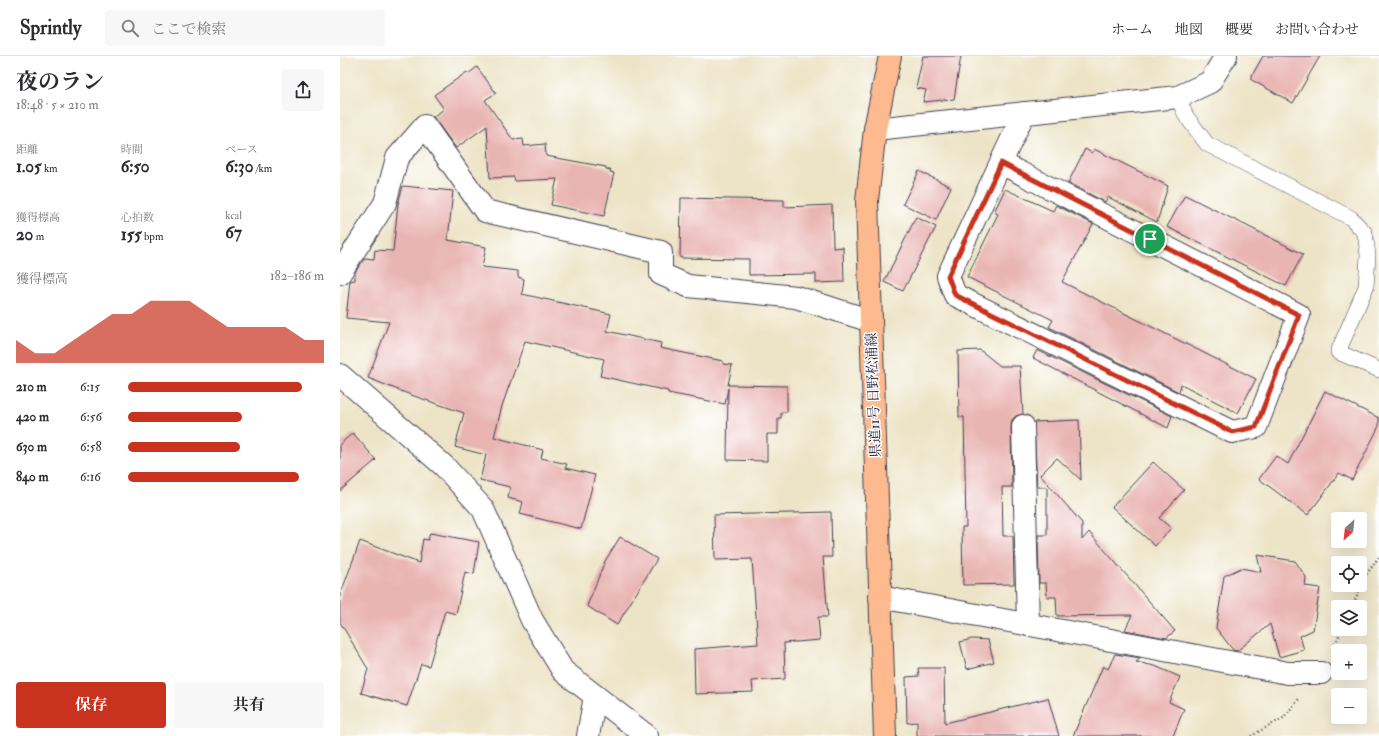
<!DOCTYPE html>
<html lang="ja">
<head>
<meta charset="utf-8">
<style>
	body { margin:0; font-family:"IM FELL Double Pica","Noto Serif JP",serif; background:#f7f7f7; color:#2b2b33; height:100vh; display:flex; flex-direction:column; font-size:15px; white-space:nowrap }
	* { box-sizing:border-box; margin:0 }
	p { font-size:13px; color:#7c7c81 }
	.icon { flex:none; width:22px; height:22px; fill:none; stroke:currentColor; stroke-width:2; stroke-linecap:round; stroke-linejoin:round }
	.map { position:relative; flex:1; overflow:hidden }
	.drawer { display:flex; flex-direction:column; background:#fff; width:340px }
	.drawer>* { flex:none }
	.needle { width:26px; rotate:207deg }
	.tools { position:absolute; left:991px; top:456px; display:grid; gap:8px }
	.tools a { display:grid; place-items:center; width:36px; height:36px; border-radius:4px; background:#fff; box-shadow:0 4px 16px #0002; font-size:20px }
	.pin { position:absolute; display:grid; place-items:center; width:34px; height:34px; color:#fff; margin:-17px; border:2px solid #fff; border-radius:50%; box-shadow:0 1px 4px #0007 }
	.round { display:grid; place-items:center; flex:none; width:42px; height:42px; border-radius:4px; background:#f7f7f7 }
	.overview { display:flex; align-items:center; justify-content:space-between; height:68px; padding:0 16px }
	h1 { font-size:22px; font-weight:700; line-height:30px }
	.metrics { display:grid; grid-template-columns:repeat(3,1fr); gap:6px; height:68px; padding:4px 16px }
	.metrics div { display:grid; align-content:center }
	.metrics b { font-size:17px; font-weight:700 }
	.metrics small { font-size:11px; font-weight:400 }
	.metrics p { font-size:11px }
	.chart { height:112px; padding:8px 16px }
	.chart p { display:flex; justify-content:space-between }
	.chart svg { width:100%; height:72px; margin-top:4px; fill:#c8321e; opacity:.7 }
	.primary-button { display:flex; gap:8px; margin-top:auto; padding:8px 16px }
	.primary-button a { flex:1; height:46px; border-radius:4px; background:#c8321e; color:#fff; font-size:16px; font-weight:700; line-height:46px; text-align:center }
	.primary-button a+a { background:#f7f7f7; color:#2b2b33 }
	ul { padding:0 16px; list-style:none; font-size:13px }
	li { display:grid; grid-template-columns:64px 48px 1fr; align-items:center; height:30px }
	li i { height:10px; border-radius:5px; background:#c8321e }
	header { display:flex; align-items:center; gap:24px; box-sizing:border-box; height:56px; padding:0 20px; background:#fff; border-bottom:1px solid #e1e1e2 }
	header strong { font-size:19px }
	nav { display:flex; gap:22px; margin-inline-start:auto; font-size:14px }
	.search { width:280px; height:36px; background:#f7f7f7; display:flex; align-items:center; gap:10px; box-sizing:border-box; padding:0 14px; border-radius:4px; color:#7c7c81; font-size:15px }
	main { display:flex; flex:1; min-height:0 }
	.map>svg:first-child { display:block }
</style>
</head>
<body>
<header>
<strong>Sprintly</strong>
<div class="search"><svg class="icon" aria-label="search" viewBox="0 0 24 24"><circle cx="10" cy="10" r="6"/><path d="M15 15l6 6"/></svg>ここで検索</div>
<nav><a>ホーム</a><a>地図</a><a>概要</a><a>お問い合わせ</a></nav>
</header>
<main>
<section class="drawer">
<div class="overview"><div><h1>夜のラン</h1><p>18:48 · 5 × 210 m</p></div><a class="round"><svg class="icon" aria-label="share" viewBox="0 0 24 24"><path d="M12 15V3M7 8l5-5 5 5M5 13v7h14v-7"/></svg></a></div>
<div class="metrics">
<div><p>距離</p><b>1.05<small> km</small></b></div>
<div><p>時間</p><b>6:50</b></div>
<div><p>ペース</p><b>6:30<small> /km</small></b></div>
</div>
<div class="metrics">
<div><p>獲得標高</p><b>20<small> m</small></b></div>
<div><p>心拍数</p><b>155<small> bpm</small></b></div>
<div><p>kcal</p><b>67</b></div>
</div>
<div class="chart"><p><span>獲得標高</span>182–186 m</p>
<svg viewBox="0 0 160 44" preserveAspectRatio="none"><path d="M0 44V30L10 38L20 38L30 30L40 22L50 14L60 14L70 6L80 6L90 6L100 14L110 22L120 22L130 22L140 22L150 30L160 30V44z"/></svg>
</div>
<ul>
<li><b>210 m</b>6:15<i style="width:89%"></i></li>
<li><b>420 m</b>6:56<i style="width:58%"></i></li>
<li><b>630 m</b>6:58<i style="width:57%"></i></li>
<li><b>840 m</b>6:16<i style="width:87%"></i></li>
</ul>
<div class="primary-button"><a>保存</a><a>共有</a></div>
</section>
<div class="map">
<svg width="1039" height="680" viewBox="0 0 1039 680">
	<rect width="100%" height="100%" fill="#fff"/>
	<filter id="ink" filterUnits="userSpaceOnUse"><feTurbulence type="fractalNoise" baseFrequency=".025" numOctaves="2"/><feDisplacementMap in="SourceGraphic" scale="8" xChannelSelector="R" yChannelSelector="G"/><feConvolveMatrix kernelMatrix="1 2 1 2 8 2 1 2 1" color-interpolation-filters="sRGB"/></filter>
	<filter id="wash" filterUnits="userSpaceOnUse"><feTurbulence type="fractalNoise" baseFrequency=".012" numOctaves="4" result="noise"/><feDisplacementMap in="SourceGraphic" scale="16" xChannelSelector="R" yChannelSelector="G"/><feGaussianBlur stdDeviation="0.9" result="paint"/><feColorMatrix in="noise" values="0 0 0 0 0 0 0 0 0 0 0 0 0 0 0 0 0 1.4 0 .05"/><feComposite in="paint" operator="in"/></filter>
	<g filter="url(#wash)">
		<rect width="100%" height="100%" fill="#ede4c7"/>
		<g id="blocks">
			<g fill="#e9b5b3">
				<path d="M 583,0 L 621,0 L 614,43 L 583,46 L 586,34 L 576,32 Z"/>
				<path d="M 923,0 L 980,0 L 953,47 L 910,23 Z"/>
				<path d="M 137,11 L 156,37 L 145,44 L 173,84 L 183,83 L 184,90 L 205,88 L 206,100 L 266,111 L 266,113 L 271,114 L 270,116 L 274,117 L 264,160 L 211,149 L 217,123 L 175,125 L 174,121 L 150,122 L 147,70 L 116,92 L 93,61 L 104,53 L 94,39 L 127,16 L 128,18 Z"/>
				<path d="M 745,93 L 752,97 L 754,93 L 828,130 L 817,166 L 768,141 L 765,146 L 728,127 Z"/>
				<path d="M 579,115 L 611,131 L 596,164 L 563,148 Z"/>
				<path d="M 63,130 L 113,135 L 108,184 L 146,191 L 142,211 L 178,215 L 178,221 L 184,223 L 182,238 L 271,258 L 267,275 L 321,287 L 320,292 L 383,305 L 383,308 L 392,309 L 388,329 L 447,330 L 447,356 L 441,356 L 441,362 L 438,362 L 438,378 L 427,378 L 427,405 L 387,404 L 388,332 L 385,348 L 328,337 L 328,335 L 260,320 L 264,303 L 185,285 L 162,350 L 154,381 L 203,394 L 201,402 L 227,408 L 225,412 L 255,419 L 241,473 L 180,458 L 183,446 L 168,442 L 170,431 L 140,424 L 146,399 L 115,391 L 124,357 L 71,339 L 28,322 L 49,266 L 6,262 L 10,225 L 15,224 L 15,216 L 25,202 L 34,203 L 35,194 L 53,195 L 58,148 Z"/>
				<path d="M 665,133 L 713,155 L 716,149 L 753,168 L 722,226 L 916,323 L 898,357 L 841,328 L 839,336 L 709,271 L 713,264 L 627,221 L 658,158 L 654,156 Z"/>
				<path d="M 845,139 L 963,198 L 946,230 L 827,171 Z"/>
				<path d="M 341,142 L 444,144 L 444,151 L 492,149 L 493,192 L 503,191 L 504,226 L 476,227 L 476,218 L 409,219 L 409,203 L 340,202 Z"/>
				<path d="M 576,161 L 596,171 L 563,235 L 544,226 Z"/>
				<path d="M 640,294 L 660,310 L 680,310 L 683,358 L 676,360 L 672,364 L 671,370 L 672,431 L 662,431 L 663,480 L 673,480 L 674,528 L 623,529 L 622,471 L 626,471 L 624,361 L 619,361 L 618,295 Z"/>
				<path d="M 697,294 L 832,360 L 828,372 L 693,302 Z"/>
				<path d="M 985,335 L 1039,362 L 1039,370 L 1012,424 L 999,417 L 968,459 L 919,423 L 936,400 L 948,408 Z"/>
				<path d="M 739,364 L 741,424 L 717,402 L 700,419 L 742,467 L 742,484 L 749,476 L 835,575 L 826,582 L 785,574 L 792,559 L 717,560 L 716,541 L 707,541 L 706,527 L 699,527 L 698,479 L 707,479 L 707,431 L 697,431 L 694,366 Z"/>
				<path d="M 13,377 L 36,404 L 0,435 L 0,388 Z"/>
				<path d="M 813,406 L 844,434 L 819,462 L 831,472 L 815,490 L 772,451 Z"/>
				<path d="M 491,456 L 492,501 L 483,501 L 488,561 L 478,561 L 480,584 L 444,587 L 445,623 L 412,625 L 413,636 L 355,638 L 354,593 L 418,588 L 412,503 L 375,504 L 374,459 Z"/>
				<path d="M 90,477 L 139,486 L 134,518 L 125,516 L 116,558 L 105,555 L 89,610 L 81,608 L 67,650 L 21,637 L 28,613 L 0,566 L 0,540 L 20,485 L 79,507 L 83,483 L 88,484 Z"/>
				<path d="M 280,481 L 317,503 L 277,569 L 247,550 L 265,505 Z"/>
				<path d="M 917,499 L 955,505 L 966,521 L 965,530 L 980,532 L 973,574 L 960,580 L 964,594 L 939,601 L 930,568 L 897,595 L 893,594 L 876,572 L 884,520 L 901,512 L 921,516 Z"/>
				<path d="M 632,583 L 648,584 L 654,606 L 627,613 L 620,586 Z"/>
				<path d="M 775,598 L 801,602 L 796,606 L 815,610 L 840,621 L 829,646 L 844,653 L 833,680 L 733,680 L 763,610 L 768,613 Z"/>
				<path d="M 578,612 L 604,612 L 605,667 L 708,642 L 719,680 L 577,680 L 577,666 L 567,667 L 566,621 L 579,620 Z"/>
			</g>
		</g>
	</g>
	<g filter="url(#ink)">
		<use href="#blocks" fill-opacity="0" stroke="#403f50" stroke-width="1"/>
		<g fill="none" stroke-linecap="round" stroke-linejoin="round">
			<g stroke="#403f50" stroke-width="16">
				<path id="lane" d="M 838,41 L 846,60 L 867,88 L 1011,162 L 1025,177 L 1028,199 L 1026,231 L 998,296 L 1039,314"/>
			</g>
			<g stroke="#403f50" stroke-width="24">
				<g id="street">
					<path d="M 535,73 L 838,41 L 870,26 L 886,0"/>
					<path d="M 661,107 L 959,259 L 916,371 L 892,376 L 615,239 L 608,220 L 684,57"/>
					<path d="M 0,217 L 45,147 L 57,102 L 85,70 L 145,155 L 321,196 L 321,218 L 348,230 L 456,241 L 531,265"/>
					<path d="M 0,319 L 104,410 L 143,453 L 192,564 L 223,615 L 307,680"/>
					<path d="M 683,370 L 688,569"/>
					<path d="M 540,541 L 948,617 L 981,617"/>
					<path d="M 248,680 L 255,640"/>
				</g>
			</g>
			<g stroke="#403f50" stroke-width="24">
				<path id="primary" d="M 545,680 L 527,145 L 535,73 L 550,0"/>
			</g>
			<g stroke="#403f50" stroke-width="2.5" stroke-dasharray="1 3" stroke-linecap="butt">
				<path d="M 1012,551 L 1026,519 L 1039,501"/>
				<path d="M 992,595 L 1002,573"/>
				<path d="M 911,680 L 943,662 L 959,643"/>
			</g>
			<use href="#lane" stroke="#fff" stroke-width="15"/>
			<use href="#street" stroke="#fff" stroke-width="22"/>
			<use href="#primary" stroke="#fcba8e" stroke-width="22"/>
		</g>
	</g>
	<g fill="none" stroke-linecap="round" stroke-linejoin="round" filter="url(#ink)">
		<g stroke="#fff" stroke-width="8">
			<path id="route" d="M 661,107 L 959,259 L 916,371 L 892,376 L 615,239 L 608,220 Z"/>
		</g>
		<use href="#route" stroke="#c8321e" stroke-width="5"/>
	</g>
	<g text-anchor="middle" stroke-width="3" stroke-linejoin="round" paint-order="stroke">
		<g font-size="14" fill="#22223b" stroke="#fff">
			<text transform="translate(533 339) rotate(-92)" y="5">県道11号 日野松浦線</text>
		</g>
	</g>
</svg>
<div class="tools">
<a><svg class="needle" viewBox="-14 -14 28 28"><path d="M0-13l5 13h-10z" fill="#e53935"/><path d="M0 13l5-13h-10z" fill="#7c7c81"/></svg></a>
<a><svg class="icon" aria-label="locate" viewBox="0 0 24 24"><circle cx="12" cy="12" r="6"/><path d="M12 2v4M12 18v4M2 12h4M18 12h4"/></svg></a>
<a><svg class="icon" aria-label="layers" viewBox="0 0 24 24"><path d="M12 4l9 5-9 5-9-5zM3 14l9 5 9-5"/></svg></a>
<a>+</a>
<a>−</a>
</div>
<div class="pin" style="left:810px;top:183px;background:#1e9e55"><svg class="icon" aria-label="arrive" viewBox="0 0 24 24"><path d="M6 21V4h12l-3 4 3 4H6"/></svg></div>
</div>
</main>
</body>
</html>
